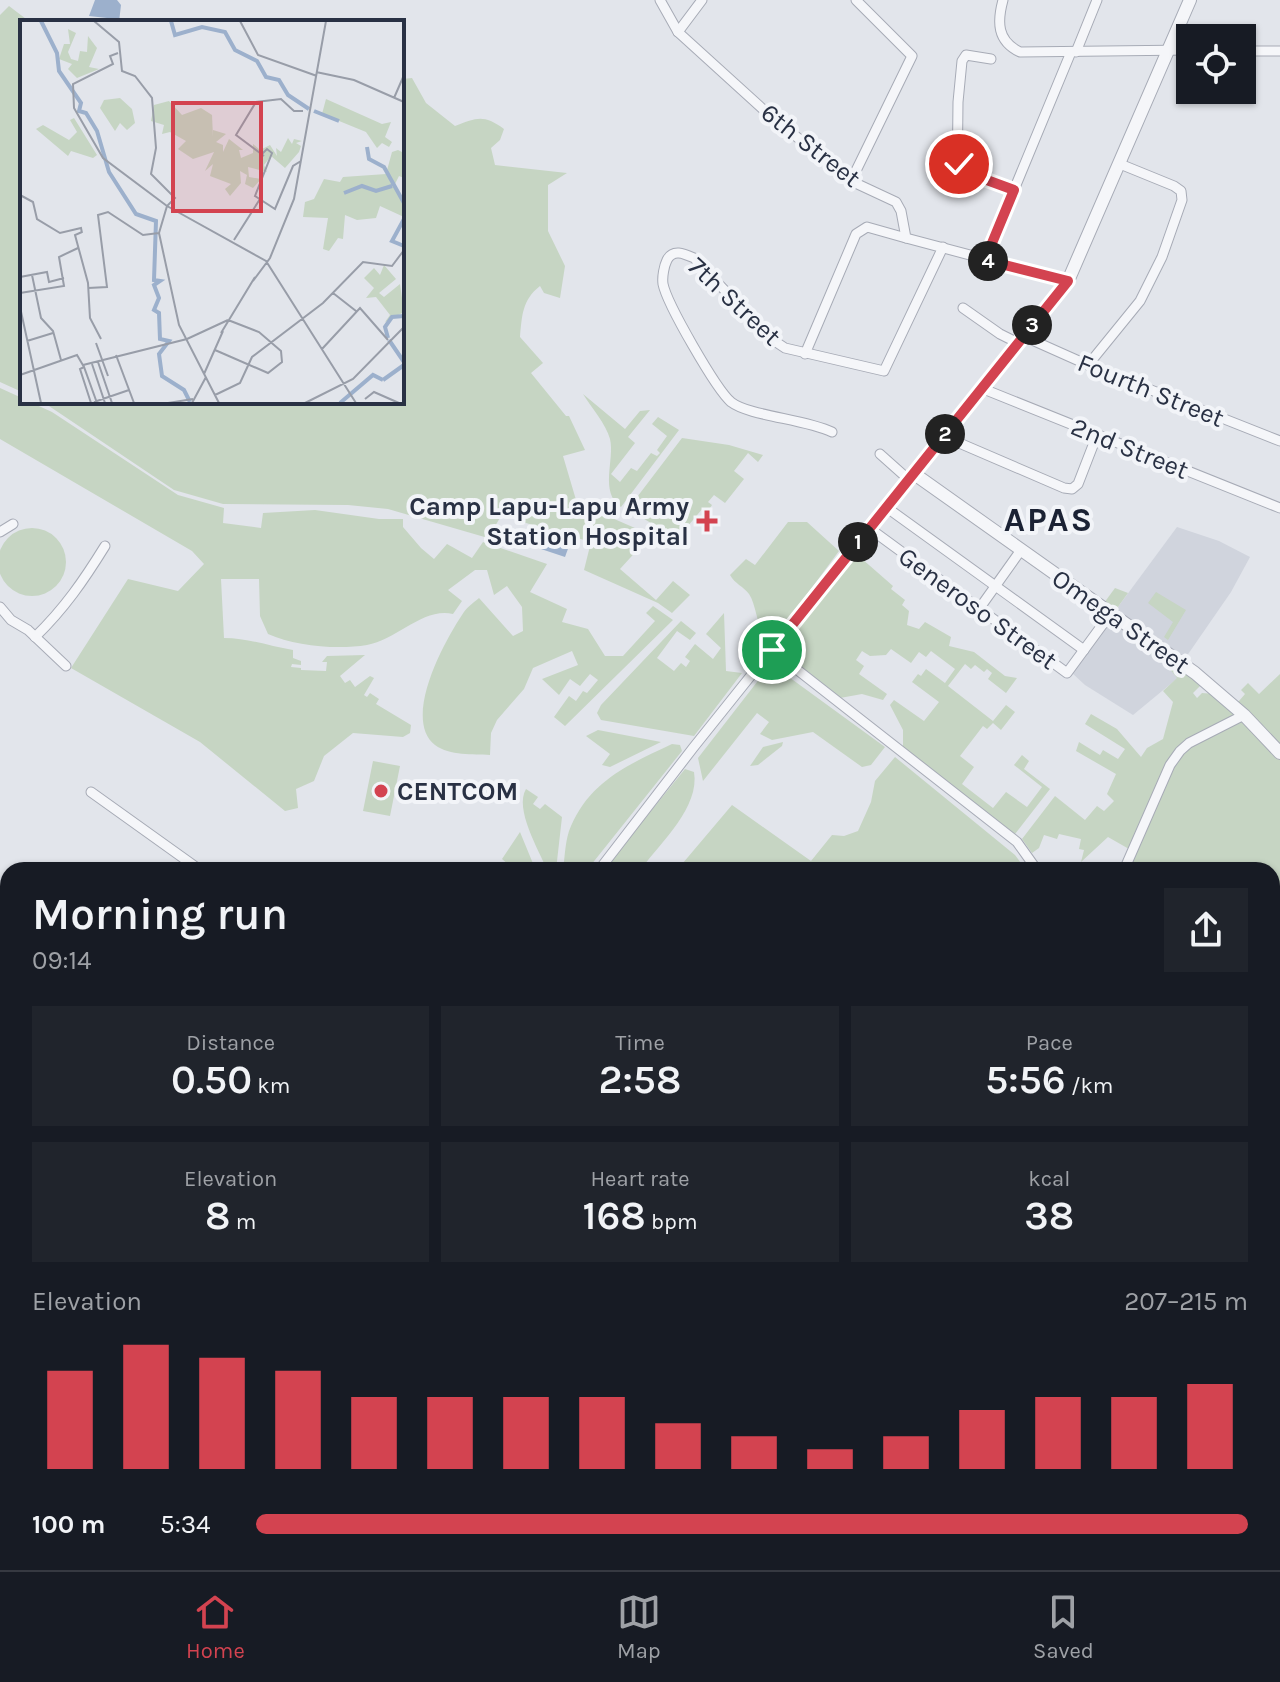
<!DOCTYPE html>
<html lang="en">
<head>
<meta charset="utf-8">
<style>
	body { margin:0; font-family:Karla,sans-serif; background:#20242c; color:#f1f3f6; height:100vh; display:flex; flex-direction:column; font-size:30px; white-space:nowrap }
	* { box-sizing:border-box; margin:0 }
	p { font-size:26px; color:#9ea1a6 }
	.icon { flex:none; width:44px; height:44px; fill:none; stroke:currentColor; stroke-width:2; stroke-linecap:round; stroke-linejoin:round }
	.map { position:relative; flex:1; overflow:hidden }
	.panel { position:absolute; left:0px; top:862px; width:1280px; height:708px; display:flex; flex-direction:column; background:#171b24; border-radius:24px 24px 0 0; box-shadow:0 2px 6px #0004 }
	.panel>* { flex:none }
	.tools { position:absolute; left:1176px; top:24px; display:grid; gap:16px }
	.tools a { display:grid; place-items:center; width:80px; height:80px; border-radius:0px; background:#171b24; box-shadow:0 2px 6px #0004; font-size:40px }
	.pin { position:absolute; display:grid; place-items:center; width:68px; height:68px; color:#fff; margin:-34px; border:4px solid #fff; border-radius:50%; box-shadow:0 2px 8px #0007 }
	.km { position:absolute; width:40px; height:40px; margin:-20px; border-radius:50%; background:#222; color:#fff; font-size:22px; line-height:40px; text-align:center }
	.round { display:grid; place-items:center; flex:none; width:84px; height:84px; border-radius:0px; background:#20242c }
	.headline { display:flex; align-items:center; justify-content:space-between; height:136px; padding:0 32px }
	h1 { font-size:44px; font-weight:600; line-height:60px }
	.metrics { display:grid; grid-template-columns:repeat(3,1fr); gap:12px; height:136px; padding:8px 32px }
	.metrics div { display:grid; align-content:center; border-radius:0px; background:#20242c; text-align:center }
	.metrics b { font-size:40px; font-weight:600 }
	.metrics small { font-size:22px; font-weight:400 }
	.metrics p { font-size:22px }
	.chart { height:224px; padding:16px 32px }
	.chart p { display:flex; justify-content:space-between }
	.chart svg { width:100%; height:144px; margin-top:8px; stroke:#d34350; stroke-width:6 }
	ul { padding:0 32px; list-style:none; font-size:26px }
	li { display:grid; grid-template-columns:128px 96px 1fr; align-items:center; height:60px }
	li i { height:20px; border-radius:10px; background:#d34350 }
	.dock { display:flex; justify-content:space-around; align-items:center; height:112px; border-top:2px solid #363941; background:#171b24; font-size:22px; color:#9ea1a6 }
	.dock a { display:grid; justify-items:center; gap:4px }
	.dock .on { color:#d34350 }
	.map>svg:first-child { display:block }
</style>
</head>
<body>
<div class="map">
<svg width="1280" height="1570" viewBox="0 0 1280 1570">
	<rect width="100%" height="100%" fill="#e2e5eb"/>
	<g fill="#d0d4dd">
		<path d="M 1177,527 L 1219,541 L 1250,557 L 1231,592 L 1184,660 L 1115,611 Z"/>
		<path d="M 1111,617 L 1184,669 L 1179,677 L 1133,715 L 1085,685 L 1071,672 Z"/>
		<path d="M 1280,1247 L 1280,1570 L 974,1570 L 957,1562 L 1272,1562 L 1272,1262 Z"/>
		<path d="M 0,1555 L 8,1558 L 8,1562 L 17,1562 L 36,1570 L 0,1570 Z"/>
	</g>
	<g fill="#c6d5c3">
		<path d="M 9,6 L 30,22 L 22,22 L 22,392 L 0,382 L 0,15 Z"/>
		<path d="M 412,78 L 426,103 L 455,126 C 477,118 483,114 504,129 L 500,140 L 491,148 L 495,165 L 567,173 L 548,185 L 548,231 L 565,266 L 560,298 L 544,293 L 540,286 C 522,300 522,316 520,337 L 543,363 L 531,373 L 566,416 L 569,416 L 585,450 L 563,456 L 579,510 L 601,505 L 612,518 L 651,535 L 620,569 L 656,600 L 673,581 L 690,595 L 672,613 L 658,603 L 584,570 L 591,542 L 526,523 L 504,511 L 488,538 L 388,509 L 348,505 L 223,504 L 174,490 L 43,402 L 402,402 L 402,79 Z"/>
		<path d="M 0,388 L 22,398 L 22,402 L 30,402 L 52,412 L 178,495 L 224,508 L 223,523 L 261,528 L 263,513 L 315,510 L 379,519 L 403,519 L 403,527 L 421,548 L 434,559 L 447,544 L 472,558 L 483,542 L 547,564 L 530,592 L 567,609 L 562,622 L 588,629 L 605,656 L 623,656 L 655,621 L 646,613 L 653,606 L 673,620 L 565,726 L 554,717 L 569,696 L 576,701 L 583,691 L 587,693 L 598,680 L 590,674 L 580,686 L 570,679 L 559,695 L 542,679 L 578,665 L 572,651 L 533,668 L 524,689 L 497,720 L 491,733 L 490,755 C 473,754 450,756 435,745 C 402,719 444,642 462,615 C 466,608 473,603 479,598 L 513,636 L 523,631 L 522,607 L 507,586 L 494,595 L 487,570 L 475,570 L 448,590 L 462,601 L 453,614 C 423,607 397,640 367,645 C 337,650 295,646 268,634 L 260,616 L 259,579 L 221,579 L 224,638 C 248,638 269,646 293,650 L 293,658 L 301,661 L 301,665 L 292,664 L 291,667 L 301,668 L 301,670 L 326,671 L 327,662 L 322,662 L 327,656 L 365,655 L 340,676 L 345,683 L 350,680 L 355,687 L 370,676 L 374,678 L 364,695 L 367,697 L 370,693 L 379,699 L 376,704 L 411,725 L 410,733 L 403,737 L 353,733 L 324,756 L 314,781 L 296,789 L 298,808 L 285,811 L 200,742 L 71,668 L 128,579 L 178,591 L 204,564 L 192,551 L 0,439 Z"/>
		<path d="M 583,394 L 625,429 L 640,411 L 650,410 L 628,437 L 635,443 L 611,474 L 620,482 L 631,468 L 637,471 L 651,453 L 657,456 L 660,453 L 657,450 L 667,436 L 652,424 L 658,417 L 679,430 L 621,507 C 599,492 615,460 610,439 C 606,424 591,407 583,394 Z"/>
		<path d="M 682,438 L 729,445 L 763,455 L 758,462 L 748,453 L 734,471 L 744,479 L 725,503 L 714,495 L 708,502 L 712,505 L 708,511 L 703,508 L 677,539 L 628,509 Z"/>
		<path d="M 788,522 L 807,522 L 839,551 L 774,639 L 765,639 C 757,626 756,604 749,594 C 743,586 735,584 730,575 L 746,559 L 755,565 Z"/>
		<circle cx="32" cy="562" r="34"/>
		<path d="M 863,544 L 868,549 L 861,558 L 893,586 L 891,589 L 905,600 L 902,605 L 909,611 L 907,625 L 919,629 L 925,622 L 951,637 L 949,646 L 974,652 L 1005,676 L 1017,678 L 1006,693 L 988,679 L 992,673 L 987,669 L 984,672 L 975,665 L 971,669 L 965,664 L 948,686 L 993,721 L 1006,705 L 1015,712 L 1001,730 L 993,723 L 987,729 L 983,726 L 960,756 L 974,767 L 962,784 L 993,808 L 1006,792 L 1027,807 L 1042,787 L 1014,765 L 1022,755 L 1029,761 L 1024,769 L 1050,789 L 1015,834 L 903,748 L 903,730 L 890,705 L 894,700 L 924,721 L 939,702 L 912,682 L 918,674 L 921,676 L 926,669 L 945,683 L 955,669 L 931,651 L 926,657 L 919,652 L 911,663 L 891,649 L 886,655 L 870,656 L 862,651 L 856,660 L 864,666 L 859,674 L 887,694 L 883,700 L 862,694 L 840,698 L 779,648 Z"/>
		<path d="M 1115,588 L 1128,593 L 1115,611 L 1104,603 Z"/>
		<path d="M 1156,592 L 1186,610 L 1168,640 L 1164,637 L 1173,622 L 1148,603 Z"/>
		<path d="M 724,613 L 726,671 L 742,673 L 694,736 L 601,720 L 597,713 L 601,705 L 681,621 L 696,633 L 690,640 L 677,631 L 657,658 L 674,671 L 681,663 L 686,667 L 690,661 L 685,657 L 695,644 L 713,659 L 721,648 L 706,634 Z"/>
		<path d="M 1134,633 L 1202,684 L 1193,693 L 1197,698 L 1202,693 L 1216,694 L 1227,705 L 1239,701 L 1245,694 L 1241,690 L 1248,683 L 1259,694 L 1280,674 L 1280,972 L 1272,970 L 1272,870 L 1123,870 L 1129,849 L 1108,837 L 1081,862 L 1084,850 L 1079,849 L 1081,839 L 1059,834 L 1057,839 L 1044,835 L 1039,848 L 1032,853 L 1022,839 L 1055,796 L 1085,820 L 1097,806 L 1104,811 L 1114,801 L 1107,794 L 1116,774 L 1076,751 L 1079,742 L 1100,755 L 1103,750 L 1118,759 L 1125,749 L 1085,724 L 1091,714 L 1117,729 L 1141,757 L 1147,748 L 1163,739 L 1173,702 L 1163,691 L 1177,678 L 1166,664 L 1130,640 Z"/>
		<path d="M 771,664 L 885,747 L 871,765 L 862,767 L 813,732 L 772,740 L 760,734 L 769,722 L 757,713 L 703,781 L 698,758 Z"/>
		<path d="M 598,730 L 661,742 L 610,767 L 602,765 L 610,754 L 586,736 Z"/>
		<path d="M 783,742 L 782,746 L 758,765 L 750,766 L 763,747 Z"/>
		<path d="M 672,744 L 680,745 L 682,751 L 587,870 L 563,870 C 565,856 565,839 571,826 C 591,780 630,764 672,744 Z"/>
		<path d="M 895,757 L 1015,855 L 1026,870 L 677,870 L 732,805 L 811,861 L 832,835 L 844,836 L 858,831 L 871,802 L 875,781 Z"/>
		<path d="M 373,761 L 400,766 L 390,816 L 363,811 Z"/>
		<path d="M 685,769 L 694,772 C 700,807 661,842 642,868 L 639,870 L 603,870 Z"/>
		<path d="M 526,789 L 538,797 L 533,804 L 540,809 L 545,804 L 562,817 L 556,870 L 547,870 C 539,850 514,809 526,789 Z"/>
		<path d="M 520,832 L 534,866 L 535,870 L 507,870 L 510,866 L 502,859 Z"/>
		<path d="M 1280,1234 L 1280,1273 L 1272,1287 L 1272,1257 Z"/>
	</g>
	<g fill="#9cb0cc">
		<path d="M 95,0 L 117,0 L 121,5 L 119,22 L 107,22 L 107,18 L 89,16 Z"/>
		<path d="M 544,539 L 569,546 L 565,557 L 541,549 Z"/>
	</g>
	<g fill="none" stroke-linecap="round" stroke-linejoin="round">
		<g stroke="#a7abb6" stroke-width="11">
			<g id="minor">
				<path d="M 660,0 L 678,32 L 766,112 L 851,181 L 896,202 L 901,211 L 906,238 L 1068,281"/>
				<path d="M 1003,0 C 997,22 997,41 1020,52 L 1190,50"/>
				<path d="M 678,32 L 702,0"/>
				<path d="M 1242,51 L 1280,51"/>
				<path d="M 1076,52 L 1097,0"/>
				<path d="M 959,164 L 965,172 L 1014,190"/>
				<path d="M 851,181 L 912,56 L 856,0"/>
				<path d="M 957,191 L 958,102 L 962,61 L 966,55 L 991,59"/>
				<path d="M 985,260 L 1071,52"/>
				<path d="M 963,308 L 1000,334 L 1018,343"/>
				<path d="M 1023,336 L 1088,365 L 1280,441"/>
				<path d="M 805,354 L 856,234 L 867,227 L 906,238"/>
				<path d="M 1088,365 L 1140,301 L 1162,257 L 1182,200 L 1181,191 L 1174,186 L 1120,164"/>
				<path d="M 981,388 L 1280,508"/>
				<path d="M 832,432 C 805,419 749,416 731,402 C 716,389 667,304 663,284 C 662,277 664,266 667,260 C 673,248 685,254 694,258 L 770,338 L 785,348 L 884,371 L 943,247"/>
				<path d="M 943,436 L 1064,488 L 1072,489 L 1078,484 L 1097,435"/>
				<path d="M 880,454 L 908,479"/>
				<path d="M 886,507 L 1084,650"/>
				<path d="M 869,528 L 1067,673 L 1111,613"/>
				<path d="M 0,532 L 13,524"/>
				<path d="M 0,607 L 11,620 L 28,630 L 66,666"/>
				<path d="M 979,609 L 1021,550"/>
				<path d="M 35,637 C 64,609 84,580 105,546"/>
				<path d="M 772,650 L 1017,842 L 1037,870"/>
				<path d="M 91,792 L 200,870"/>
				<path d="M 65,870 L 82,870"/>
				<path d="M 599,870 L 693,748 L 913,473"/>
				<path d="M 1124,870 L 1170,765 L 1180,751 L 1189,743 L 1244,715"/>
				<path d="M 0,975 L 8,981"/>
				<path d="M 0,1134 L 8,1122"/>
				<path d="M 0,1146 L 8,1154"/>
				<path d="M 0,1508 L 8,1502"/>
				<path d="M 413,1562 L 424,1570"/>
				<path d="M 719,1562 L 735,1570"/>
				<path d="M 842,1562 L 858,1570"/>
				<path d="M 1093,1562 L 1103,1570"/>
				<path d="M 1116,1562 L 1129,1570"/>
				<path d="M 282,1570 L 287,1562"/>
				<path d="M 393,1570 L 399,1562"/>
				<path d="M 767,1570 L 771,1562"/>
			</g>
		</g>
		<g stroke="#a7abb6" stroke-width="14">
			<g id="tertiary">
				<path d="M 1190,0 L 1068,281 L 913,473 L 1195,673 L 1244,715 L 1280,753"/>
				<path d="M 1272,1143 L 1280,1114"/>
				<path d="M 1272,1386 L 1280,1391"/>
				<path d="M 1272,1407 L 1280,1412"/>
				<path d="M 1139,1570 L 1144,1562"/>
				<path d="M 1158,1570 L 1163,1562"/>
			</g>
		</g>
		<g stroke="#a1a8b7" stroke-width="16">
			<g id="primary">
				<path d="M 0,1332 L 8,1338"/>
				<path d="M 0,1424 L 8,1419"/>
				<path d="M 0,1536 L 8,1540"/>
				<path d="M 59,1562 L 76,1570"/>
			</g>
		</g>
		<use href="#minor" stroke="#f5f6f9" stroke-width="9"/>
		<use href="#tertiary" stroke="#f5f6f9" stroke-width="12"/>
		<use href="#primary" stroke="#fff" stroke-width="14"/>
	</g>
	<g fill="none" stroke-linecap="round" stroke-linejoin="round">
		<g stroke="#fff" stroke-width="16">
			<path id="route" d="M 772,650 L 1068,281 L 985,260 L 1014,190 L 965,172 L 959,164"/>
		</g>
		<use href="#route" stroke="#d34350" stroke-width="10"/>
	</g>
	<g fill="#d34350" stroke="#f2f4f8" stroke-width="3">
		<path d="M703 509h8v8h8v8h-8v8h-8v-8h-8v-8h8z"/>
		<circle cx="381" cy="791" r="8"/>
	</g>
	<g text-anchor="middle" stroke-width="8" stroke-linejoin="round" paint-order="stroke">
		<g font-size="26" fill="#293144" stroke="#f2f4f8">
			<text transform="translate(811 145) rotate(38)" y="9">6th Street</text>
			<text transform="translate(735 301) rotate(43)" y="9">7th Street</text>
			<text transform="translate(1151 390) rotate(22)" y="9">Fourth Street</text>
			<text transform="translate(1130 448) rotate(22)" y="9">2nd Street</text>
			<text transform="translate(978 608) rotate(36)" y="9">Generoso Street</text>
			<text transform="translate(1121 621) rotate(35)" y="9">Omega Street</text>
		</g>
		<g font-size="26" font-weight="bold" fill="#293144" stroke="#f2f4f8" text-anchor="end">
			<text x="689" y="515">Camp Lapu-Lapu Army<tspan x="689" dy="30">Station Hospital</tspan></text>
			<text x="397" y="800" text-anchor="start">CENTCOM</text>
		</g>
		<g font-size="34" font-weight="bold" letter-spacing="2" fill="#1b2234" stroke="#f2f4f8">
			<text x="1049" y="531">APAS</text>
		</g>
	</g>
	<g transform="translate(20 20)">
		<rect width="384" height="384" fill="#e2e5eb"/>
		<path d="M 48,9 L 56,13 L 48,32 L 51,39 L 58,41 L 60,31 L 67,32 L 68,16 L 77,28 L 69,47 L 79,49 L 57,58 L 48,49 L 52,44 L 39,39 L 44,24 L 50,24 ZM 100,78 L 112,89 L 115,103 L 107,110 L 100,103 L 95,111 L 80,88 L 84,80 ZM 306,79 L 362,104 L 371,102 L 365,117 L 372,122 L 369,127 L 362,123 L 357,128 L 346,112 L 302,94 ZM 149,81 L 162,95 L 181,88 L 192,95 L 193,117 L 193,110 L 206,114 L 196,122 L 203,125 L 203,132 L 209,119 L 223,130 L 219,130 L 221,138 L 233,133 L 233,124 L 240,130 L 250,125 L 257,136 L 256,128 L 261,132 L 268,118 L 272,124 L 274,119 L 282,121 L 276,123 L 281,126 L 279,132 L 265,148 L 251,136 L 244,145 L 247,152 L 228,147 L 229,157 L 241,159 L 233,168 L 225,164 L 227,155 L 220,151 L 221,163 L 210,176 L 205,169 L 211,164 L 190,156 L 193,144 L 185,151 L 194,132 L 173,139 L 158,129 L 166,121 L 150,112 L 142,114 L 144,105 L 131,101 L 134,85 ZM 54,98 L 77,135 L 73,138 L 51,131 L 48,136 L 16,109 L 23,105 L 49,120 L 57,112 L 50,100 ZM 378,130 L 384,133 L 384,158 L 379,156 L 374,166 L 384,183 L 384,197 L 360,186 L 356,198 L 337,200 L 325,195 L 323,219 L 318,218 L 309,231 L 303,229 L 308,198 L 283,197 L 285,182 L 294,179 L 304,159 L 320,162 L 323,157 L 366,154 L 372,132 ZM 364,245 L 376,259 L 359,273 L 364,277 L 380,264 L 384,292 L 365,302 L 370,295 L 356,277 L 346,278 L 354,268 L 344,258 L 354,248 L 360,255 Z" fill="#c6d5c3"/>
		<path fill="none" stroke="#9cb0cc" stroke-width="4" d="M 21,1 L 37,33 L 39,51 L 61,83 L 59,91 L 66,93 L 77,111 L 89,152 L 116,194 L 136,201 L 134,260 L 140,261 L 134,265 L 139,278 L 134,290 L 139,293 L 140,319 L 149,321 L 139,334 L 142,356 L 164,370 L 170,382M 151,1 L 155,15 L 182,7 L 205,12 L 215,30 L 237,41 L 246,57 L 259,60 L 268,75 L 289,89M 294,91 L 319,101M 347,127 L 349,139 L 364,147 L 384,183M 324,173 L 342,166 L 356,171 L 372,166M 384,199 L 372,221 L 384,226M 384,267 L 384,292M 368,318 L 365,307 L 372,297 L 384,296M 369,320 L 384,342M 363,360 L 384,345M 320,383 L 353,355 L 363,360"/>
		<path fill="none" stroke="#989da8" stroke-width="2" d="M 74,1 L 99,22 L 102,51 L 115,56 L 132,78 L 136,128 L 131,154 L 155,178 L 147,186 L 139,213 L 159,305 L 199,383M 220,1 L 238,35 L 297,56M 98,33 L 90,36 L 93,44 L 53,64 L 54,88 L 83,138 L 147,186M 296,52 L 334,60 L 384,82M 374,78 L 384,55M 241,135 L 247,129 L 252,133 L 235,176 L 255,189 L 273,146 L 281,141M 244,136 L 216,115 L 236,82 L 261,79 L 274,91 L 283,91M 0,175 L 13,182 L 17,199 L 40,213 L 61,208 L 62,213M 147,186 L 246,241 L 336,383M 62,212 L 55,215 L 68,263 L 70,298 L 81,319M 214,220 L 240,179M 12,255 L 21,298 L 33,311 L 41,340M 0,257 L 27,252 L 29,262 L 44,258M 233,261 L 250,238 L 274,179 L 306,1M 68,268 L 87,267 L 78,195 L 88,192 L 123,215 L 139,213M 0,273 L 44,266 L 39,237 L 58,228M 313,273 L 336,291M 0,287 L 21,383M 201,313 L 235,257M 7,321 L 33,313M 76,323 L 88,356M 302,329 L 340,288 L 368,320M 195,330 L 248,353 L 262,342 L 261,331 L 239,312 L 208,300M 96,335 L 114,383M 78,342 L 92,383M 72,344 L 85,383M 63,345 L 167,319 L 208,300M 184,354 L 203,311M 0,355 L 57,335 L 64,347M 195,375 L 220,363 L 232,337 L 303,283 L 343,242 L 372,246 L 384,230M 345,379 L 354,372 L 379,383M 74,382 L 109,370M 71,383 L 60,349 L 64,347 L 77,383M 148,383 L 173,379M 172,383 L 186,357M 285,383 L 333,359 L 384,307"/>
		<path fill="#d34350" fill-opacity="0.15" stroke="#d34350" stroke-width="4" d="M 153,83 L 241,83 L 241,191 L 153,191 Z"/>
		<rect width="384" height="384" fill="none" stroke="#293144" stroke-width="4"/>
	</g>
</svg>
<div class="tools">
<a><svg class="icon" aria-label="locate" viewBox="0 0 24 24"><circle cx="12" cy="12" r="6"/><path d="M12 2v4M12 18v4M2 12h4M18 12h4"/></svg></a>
</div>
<div class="pin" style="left:772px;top:650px;background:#1e9e55"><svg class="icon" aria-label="arrive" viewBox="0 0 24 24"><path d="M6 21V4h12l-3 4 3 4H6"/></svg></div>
<div class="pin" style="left:959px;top:164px;background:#d93025"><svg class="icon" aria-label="check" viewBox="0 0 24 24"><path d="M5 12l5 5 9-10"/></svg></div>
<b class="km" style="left:858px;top:542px">1</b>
<b class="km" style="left:945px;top:434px">2</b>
<b class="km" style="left:1032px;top:325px">3</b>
<b class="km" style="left:988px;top:261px">4</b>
<section class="panel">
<div class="headline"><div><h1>Morning run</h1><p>09:14</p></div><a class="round"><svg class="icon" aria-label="share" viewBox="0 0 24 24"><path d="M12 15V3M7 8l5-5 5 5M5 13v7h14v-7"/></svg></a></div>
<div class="metrics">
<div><p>Distance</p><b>0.50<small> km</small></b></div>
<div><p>Time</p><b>2:58</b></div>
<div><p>Pace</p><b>5:56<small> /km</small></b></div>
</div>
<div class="metrics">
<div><p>Elevation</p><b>8<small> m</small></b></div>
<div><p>Heart rate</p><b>168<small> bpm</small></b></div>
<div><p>kcal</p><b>38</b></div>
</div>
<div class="chart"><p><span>Elevation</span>207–215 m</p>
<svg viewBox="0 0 160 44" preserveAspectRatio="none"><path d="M5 44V14M15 44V6M25 44V10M35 44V14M45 44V22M55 44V22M65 44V22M75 44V22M85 44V30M95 44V34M105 44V38M115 44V34M125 44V26M135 44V22M145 44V22M155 44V18"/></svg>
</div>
<ul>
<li><b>100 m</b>5:34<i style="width:100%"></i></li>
</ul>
</section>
</div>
<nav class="dock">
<a class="on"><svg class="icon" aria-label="home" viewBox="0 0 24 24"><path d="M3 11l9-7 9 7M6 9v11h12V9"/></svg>Home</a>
<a><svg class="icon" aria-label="map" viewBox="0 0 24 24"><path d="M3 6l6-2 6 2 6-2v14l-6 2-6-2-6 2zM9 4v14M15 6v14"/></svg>Map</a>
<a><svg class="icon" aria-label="saved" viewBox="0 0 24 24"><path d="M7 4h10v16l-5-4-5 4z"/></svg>Saved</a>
</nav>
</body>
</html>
